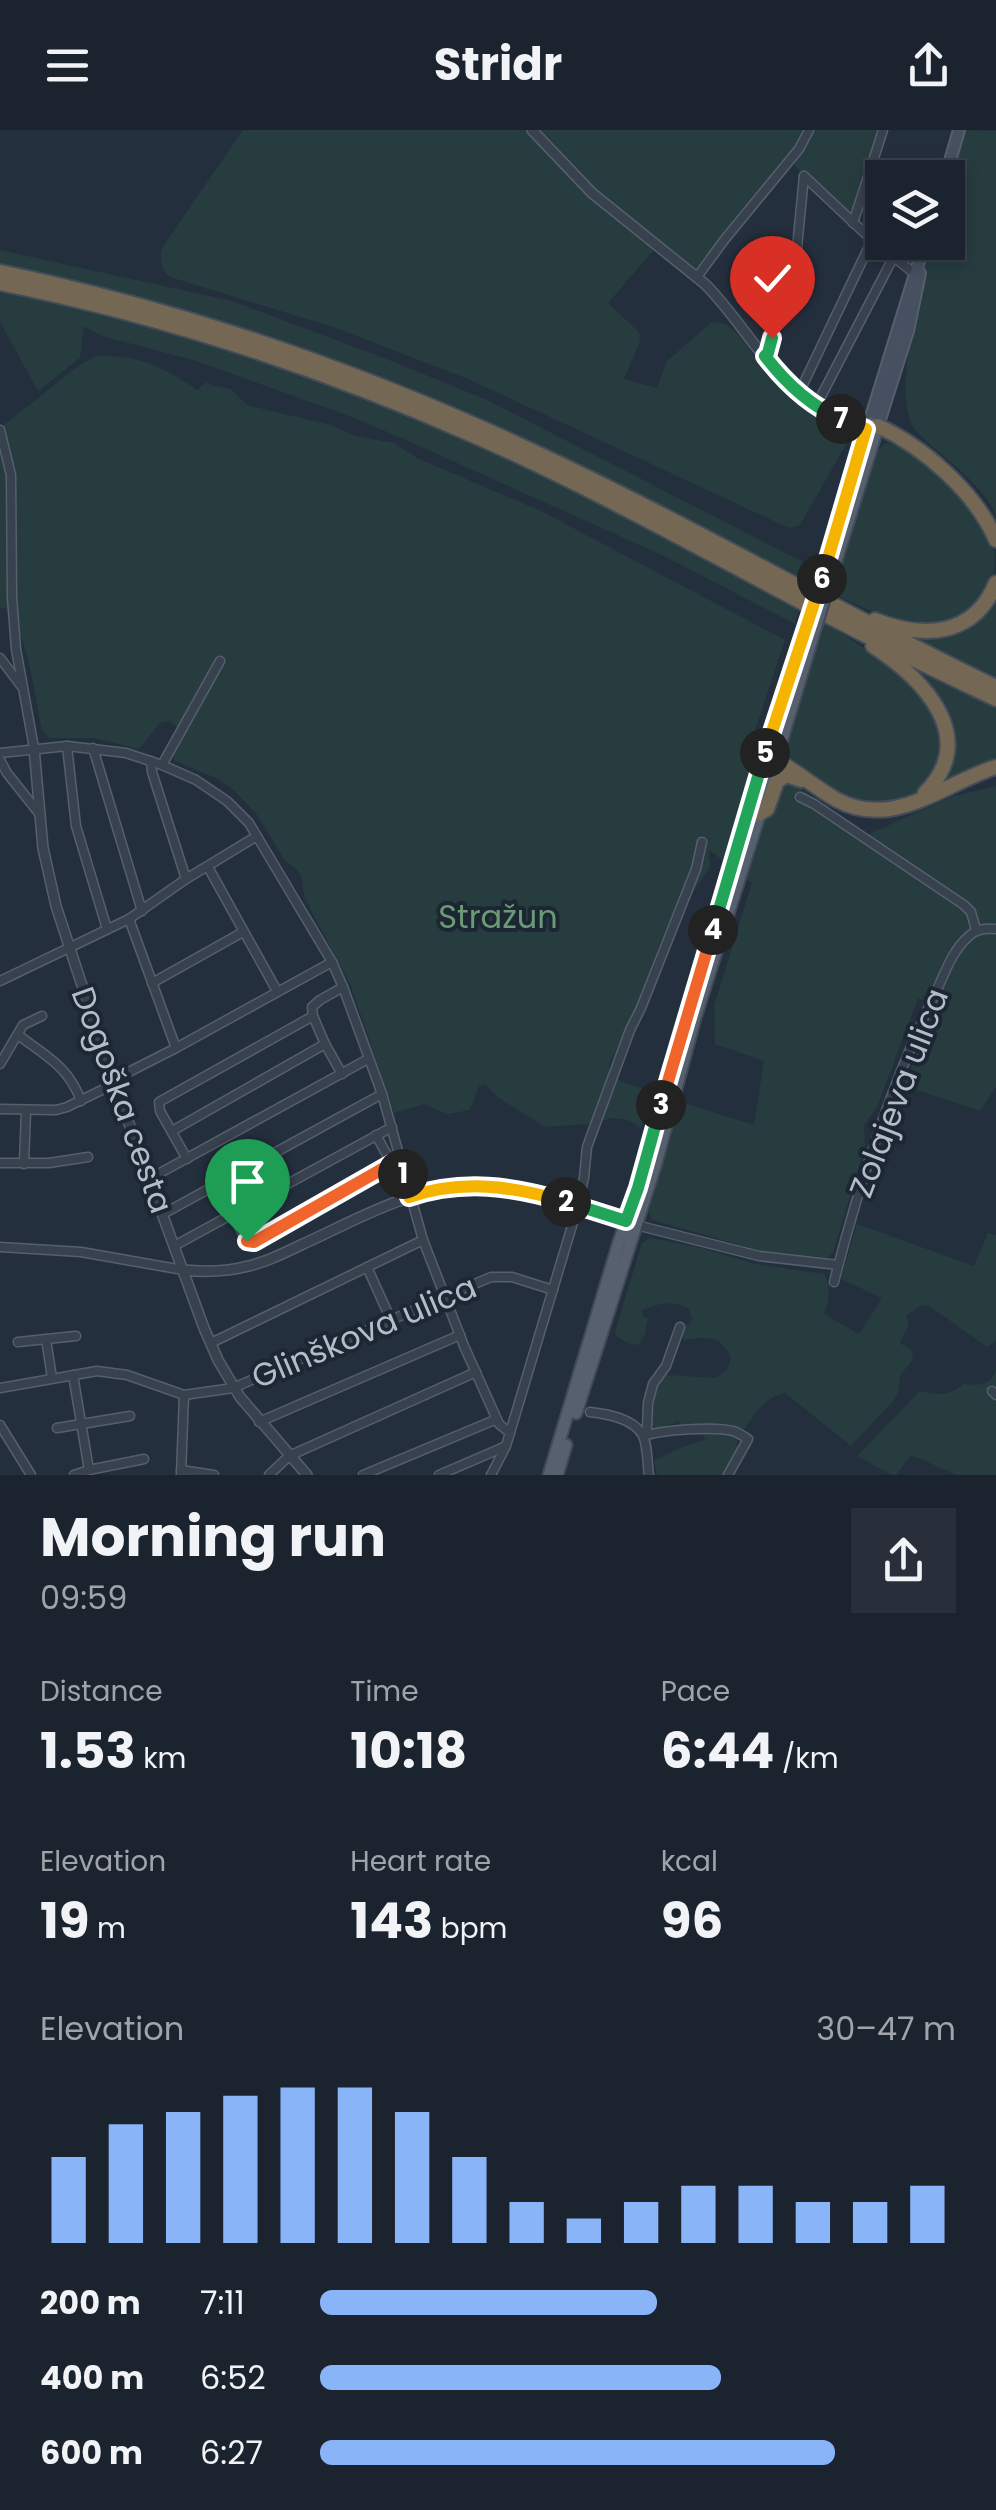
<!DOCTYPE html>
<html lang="en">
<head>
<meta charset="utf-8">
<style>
	body { margin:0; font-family:Poppins,sans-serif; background:#282f3a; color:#f1f3f6; height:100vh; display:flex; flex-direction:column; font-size:38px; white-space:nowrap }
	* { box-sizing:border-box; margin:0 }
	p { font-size:32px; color:#a0a4aa }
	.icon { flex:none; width:55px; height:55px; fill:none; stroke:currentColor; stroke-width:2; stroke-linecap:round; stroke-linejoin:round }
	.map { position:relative; height:1345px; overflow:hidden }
	.details { display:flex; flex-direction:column; background:#1b232e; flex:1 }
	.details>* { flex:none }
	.tools { position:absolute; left:865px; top:30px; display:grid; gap:20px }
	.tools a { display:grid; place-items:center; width:100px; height:100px; border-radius:0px; background:#1b232e; box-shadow:0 5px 15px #0003,0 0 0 2px #39404a; font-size:50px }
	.pin { position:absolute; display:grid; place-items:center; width:85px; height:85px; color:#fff; margin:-102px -42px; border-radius:50% 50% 50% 0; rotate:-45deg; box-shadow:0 0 10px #0007 }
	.pin .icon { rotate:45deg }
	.km { position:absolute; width:50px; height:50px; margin:-25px; border-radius:50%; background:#222; color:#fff; font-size:28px; line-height:50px; text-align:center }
	.round { display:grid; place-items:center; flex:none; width:105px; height:105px; border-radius:0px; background:#282f3a }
	.head { display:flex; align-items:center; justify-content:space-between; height:170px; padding:0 40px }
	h1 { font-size:55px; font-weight:700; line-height:75px }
	.stats { display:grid; grid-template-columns:repeat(3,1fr); gap:15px; height:170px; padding:10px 40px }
	.stats div { display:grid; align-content:center }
	.stats b { font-size:50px; font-weight:700 }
	.stats small { font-size:28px; font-weight:400 }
	.stats p { font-size:28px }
	.chart { height:280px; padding:20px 40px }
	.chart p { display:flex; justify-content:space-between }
	.chart svg { width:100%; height:180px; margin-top:10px; stroke:#8ab4f8; stroke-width:6 }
	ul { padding:0 40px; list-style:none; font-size:32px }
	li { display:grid; grid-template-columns:160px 120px 1fr; align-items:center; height:75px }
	li i { height:25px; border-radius:12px; background:#8ab4f8 }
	header { display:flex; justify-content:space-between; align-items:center; height:130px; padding:0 40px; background:#1b232e; font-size:45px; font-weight:700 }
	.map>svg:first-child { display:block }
</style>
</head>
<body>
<header><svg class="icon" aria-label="menu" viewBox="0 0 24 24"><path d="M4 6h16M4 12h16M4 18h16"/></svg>Stridr<svg class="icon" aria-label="share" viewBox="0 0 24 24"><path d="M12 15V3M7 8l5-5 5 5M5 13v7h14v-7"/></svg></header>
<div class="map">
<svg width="996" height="1345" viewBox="0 0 996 1345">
	<rect width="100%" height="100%" fill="#242f3e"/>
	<g fill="#263c3f">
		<path d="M 243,0 L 878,0 L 855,76 L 848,85 L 805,47 L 788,27 L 693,141 L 658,115 L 608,173 L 639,202 L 640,212 L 624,249 L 657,258 L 667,231 L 712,192 C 736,192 745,215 758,231 C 786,265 814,284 849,309 L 800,395 L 789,398 L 468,249 L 336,198 L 170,147 C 161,140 159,129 162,118 Z"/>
		<path d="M 965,0 L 996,1 L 996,387 C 983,352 942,328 917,302 C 888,272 923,153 930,113 L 948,112 L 948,48 Z"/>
		<path d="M 0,120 L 232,171 L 384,228 L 485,269 L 813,437 L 809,451 L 554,322 L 406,256 L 202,185 L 0,134 Z"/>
		<path d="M 0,162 C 213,203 417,282 612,379 C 675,410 737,445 799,478 L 795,494 L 664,426 L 397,306 L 349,286 L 196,231 L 102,206 L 84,196 L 80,228 L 38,261 L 0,192 Z"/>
		<path d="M 96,226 C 140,225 162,236 197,260 L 207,252 L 214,256 L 231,259 L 247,275 L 331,295 L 355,306 L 394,313 L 417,328 L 541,381 L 785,510 L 748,622 L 867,705 L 951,667 L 996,656 L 996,957 L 980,981 L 904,956 L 935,878 L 918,868 L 877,977 L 864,995 L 865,1017 L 833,1122 L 828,1128 L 761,1121 L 652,1090 L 649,1082 L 678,971 L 754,995 L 764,931 L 715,914 L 714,876 L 752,753 L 709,720 L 710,737 L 681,780 L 671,788 L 660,813 L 638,876 L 609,934 L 609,947 L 652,962 L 641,998 L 628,990 L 611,988 L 591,994 L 545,997 L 499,968 L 485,955 L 479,956 L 470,980 L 447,984 L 424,974 L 394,983 L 351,856 L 304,767 L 302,748 L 297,740 L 284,729 L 258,686 L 234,660 L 216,648 L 175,631 L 172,624 L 183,603 L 170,591 L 160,593 L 139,619 L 94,608 L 50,608 L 42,600 C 35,567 28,500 4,478 L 0,478 L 0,298 L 77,237 Z"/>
		<path d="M 886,313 C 920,317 986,383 994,416 C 996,439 994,456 979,473 C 968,485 957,493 941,496 C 908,502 861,476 831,463 L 851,394 L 878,320 Z"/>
		<path d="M 996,464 L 996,548 L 906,505 L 935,504 Z"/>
		<path d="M 822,491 L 887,533 L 930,571 L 945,607 L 939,641 L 914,668 L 878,677 L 849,670 L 786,624 L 785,619 Z"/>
		<path d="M 900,531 L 996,578 L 996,635 L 931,660 L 951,602 Z"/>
		<path d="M 857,1094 L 974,1136 L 988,1103 L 996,1105 L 996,1211 L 987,1217 L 928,1175 L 920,1176 L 906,1186 L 909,1194 L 900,1213 L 911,1220 L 913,1229 L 900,1246 L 898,1264 L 894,1270 L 851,1316 L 785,1263 C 758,1269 753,1291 737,1308 L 737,1319 L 723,1345 L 657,1345 L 654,1331 L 680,1318 L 705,1310 L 702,1297 L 680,1298 L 679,1291 L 657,1300 L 650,1292 L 655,1255 L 662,1246 L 669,1245 L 715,1248 L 727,1240 L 731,1227 C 719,1204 705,1207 684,1210 L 681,1205 L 683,1199 L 692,1190 L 689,1179 C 672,1169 659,1174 641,1180 L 643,1186 L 648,1189 L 645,1204 L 638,1215 L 630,1214 L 616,1206 L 615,1201 L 642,1113 L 650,1108 L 701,1118 L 755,1134 L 824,1144 C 831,1156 830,1171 824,1184 L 859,1204 L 882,1168 L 841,1149 Z"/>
		<path d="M 996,1238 L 996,1345 L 957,1345 L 911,1325 L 896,1345 L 892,1345 L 857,1326 L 920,1261 C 938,1266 952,1266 965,1252 L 965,1254 C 980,1256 993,1255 996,1238 Z"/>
	</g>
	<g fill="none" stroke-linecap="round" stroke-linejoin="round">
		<g stroke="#565f6c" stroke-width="11">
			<g id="minor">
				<path d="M 804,46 L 872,110 L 914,143"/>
				<path d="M 853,93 L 883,0"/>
				<path d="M 697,147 L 725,109 L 799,19 L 809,0"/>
				<path d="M 765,226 L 768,223 L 797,118 L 804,46"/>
				<path d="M 799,263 L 872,110"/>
				<path d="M 817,274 L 893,128"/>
				<path d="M 0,300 L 11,345 L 12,467 L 16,519 L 34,618"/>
				<path d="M 0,528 L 22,557"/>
				<path d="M 67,616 L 76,696 L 107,799"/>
				<path d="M 93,618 L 142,781"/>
				<path d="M 0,623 L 67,616 L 126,623 L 162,635 L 196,650 L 227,671 L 249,693 L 332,832 L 343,857 L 382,964 L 423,1110 L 464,1216 L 499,1294 L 510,1303"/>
				<path d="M 0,630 L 7,643 L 38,682"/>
				<path d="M 151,631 L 152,642 L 186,749"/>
				<path d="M 162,635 L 220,531"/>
				<path d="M 800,667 L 814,674 L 964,775 L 971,782 L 976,800"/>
				<path d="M 208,737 L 277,861"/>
				<path d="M 129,789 L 176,918"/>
				<path d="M 0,851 L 129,789 L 186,749 L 257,706"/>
				<path d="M 152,853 L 243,802"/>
				<path d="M 18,905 C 45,925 69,937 81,971"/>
				<path d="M 325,914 L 342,944"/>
				<path d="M 0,934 L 23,895 L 42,886"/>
				<path d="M 113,950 L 176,918 L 332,832"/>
				<path d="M 0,979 L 56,980 L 67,977 L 114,954"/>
				<path d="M 172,1001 L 325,914 L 313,886 L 312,877 L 320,870 L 343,857"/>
				<path d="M 376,1005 L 397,1043 L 403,1043"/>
				<path d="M 187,1029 L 160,981 L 159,972 L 313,886"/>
				<path d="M 0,1033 L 49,1033 L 88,1027"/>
				<path d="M 24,1034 L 26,981"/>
				<path d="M 149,1049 L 368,929"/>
				<path d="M 163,1084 L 382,964"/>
				<path d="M 232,1084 L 247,1111 L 251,1113 L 391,1034"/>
				<path d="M 636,1095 L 759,1126 L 838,1135"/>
				<path d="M 174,1116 L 392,997"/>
				<path d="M 0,1117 L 81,1122 L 183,1140"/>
				<path d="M 367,1137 L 391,1190"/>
				<path d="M 834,1152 C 859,1054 892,951 937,860 C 945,842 953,820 968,807 C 976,799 985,798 996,799"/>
				<path d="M 680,1197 L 666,1236 L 653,1254 L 648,1273 L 647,1298 L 644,1306 C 662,1300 715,1296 733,1301 C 738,1302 744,1307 748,1309 L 728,1345"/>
				<path d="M 46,1209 L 52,1248"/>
				<path d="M 18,1212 L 76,1206"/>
				<path d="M 211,1213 L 423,1110"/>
				<path d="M 73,1245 L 89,1340"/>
				<path d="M 0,1258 L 97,1241 L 127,1245 L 184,1265 L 233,1258 L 491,1147 L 512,1147 L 553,1160"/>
				<path d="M 992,1261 L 996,1265"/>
				<path d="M 590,1282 C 607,1284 632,1288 642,1304 C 648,1314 647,1333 649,1345"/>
				<path d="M 259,1292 L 460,1205"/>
				<path d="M 0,1295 L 31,1345"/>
				<path d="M 57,1298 L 130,1286"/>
				<path d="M 181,1340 L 214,1345"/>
				<path d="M 74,1345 L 89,1340 L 144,1329"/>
				<path d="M 181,1345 L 184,1265"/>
				<path d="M 269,1345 L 289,1326 L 476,1242"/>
				<path d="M 363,1345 L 497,1289"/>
				<path d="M 439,1345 L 504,1317"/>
				<path d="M 491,1345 L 506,1316 L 574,1089 L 584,1048 L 587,1017 L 630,900 L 641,878 L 696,739 L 702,712"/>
			</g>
		</g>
		<g stroke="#565f6c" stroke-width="12">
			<g id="tertiary">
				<path d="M 532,0 L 592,63 L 705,154 C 738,187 761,231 798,262 C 819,279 842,289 866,299"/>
				<path d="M 839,282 L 869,293"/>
				<path d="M 34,618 L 43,718 L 56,776 L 113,950 L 204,1198 L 218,1230 L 240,1267 L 307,1345"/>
				<path d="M 183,1140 C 204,1142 224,1142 244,1137 C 264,1133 282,1124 301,1115 C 354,1091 406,1060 466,1056 C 523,1053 576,1076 629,1092"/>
			</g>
		</g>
		<g stroke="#565f6c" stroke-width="14">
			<g id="secondary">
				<path d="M 945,48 L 959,0"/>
				<path d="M 869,293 L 925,112"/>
				<path d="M 878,296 L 908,201 L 920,143"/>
			</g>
		</g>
		<g stroke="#414a57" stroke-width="15">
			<g id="primary">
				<path d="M 821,450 L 869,293 L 878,296 L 829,453"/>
				<path d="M 576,1283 L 656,1033 L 695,888 L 760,683 L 815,499"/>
				<path d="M 549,1345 L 619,1112 L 638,1058 L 765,624 L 807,496"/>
				<path d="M 557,1345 L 566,1315"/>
			</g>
		</g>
		<g stroke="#434c59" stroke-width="18">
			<g id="motorway">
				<path d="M 0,142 C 183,180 361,241 530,320 C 688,393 839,482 996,557"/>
				<path d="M 0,153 C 164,186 323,239 475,306 C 600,361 718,429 840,492 C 891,519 944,544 996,569"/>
				<path d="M 878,296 C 924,317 976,363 996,410"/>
				<path d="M 875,490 C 923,509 974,507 996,453"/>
				<path d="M 873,516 C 922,548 981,607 925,663"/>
				<path d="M 765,624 C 791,636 812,656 837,670 C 894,700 942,654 996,637"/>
				<path d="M 760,683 L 767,679 L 777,651 L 787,645 L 801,650"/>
			</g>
		</g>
		<use href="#minor" stroke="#38414e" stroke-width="8"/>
		<use href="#tertiary" stroke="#38414e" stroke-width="9"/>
		<use href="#secondary" stroke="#465061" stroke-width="10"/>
		<use href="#primary" stroke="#56606e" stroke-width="11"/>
		<use href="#motorway" stroke="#746855" stroke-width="14"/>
		<g stroke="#414a57" stroke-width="15" stroke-linecap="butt">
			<g id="primary-bridge">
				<path d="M 807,496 L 821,450"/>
				<path d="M 815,499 L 829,453"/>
			</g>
		</g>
		<use href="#primary-bridge" stroke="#56606e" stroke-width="11"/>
	</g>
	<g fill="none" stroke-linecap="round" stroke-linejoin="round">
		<g stroke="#fff" stroke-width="20">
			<path id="split-1" d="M 247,1111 L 254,1112 L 391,1034 L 397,1043 L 403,1044"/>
		</g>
		<g stroke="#fff" stroke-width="20">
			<path id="split-2" d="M 403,1044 L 409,1067 C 463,1049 513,1056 566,1072"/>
		</g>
		<g stroke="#fff" stroke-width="20">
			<path id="split-3" d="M 566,1072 L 626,1091 L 638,1058 L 661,975"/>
		</g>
		<g stroke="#fff" stroke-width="20">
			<path id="split-4" d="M 661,975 L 713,800"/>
		</g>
		<g stroke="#fff" stroke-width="20">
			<path id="split-5" d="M 713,800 L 765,623"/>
		</g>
		<g stroke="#fff" stroke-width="20">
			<path id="split-6" d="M 765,623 L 822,449"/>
		</g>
		<g stroke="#fff" stroke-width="20">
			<path id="split-7" d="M 822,449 L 866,299 L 841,289"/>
		</g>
		<g stroke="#fff" stroke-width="20">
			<path id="split-8" d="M 772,208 L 768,223 L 765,226 C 785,252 810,276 841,289"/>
		</g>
		<use href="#split-1" stroke="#f0652b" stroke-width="12"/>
		<use href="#split-2" stroke="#f5b400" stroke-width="12"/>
		<use href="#split-3" stroke="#22a559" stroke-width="12"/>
		<use href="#split-4" stroke="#f0652b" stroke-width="12"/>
		<use href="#split-5" stroke="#22a559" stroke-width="12"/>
		<use href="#split-6" stroke="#f5b400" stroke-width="12"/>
		<use href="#split-7" stroke="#f5b400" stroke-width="12"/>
		<use href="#split-8" stroke="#22a559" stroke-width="12"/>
	</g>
	<g text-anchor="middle" stroke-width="8" stroke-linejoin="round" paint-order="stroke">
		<g font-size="32" fill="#6b9a76" stroke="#1d2633">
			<text x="498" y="798">Stražun</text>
		</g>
		<g font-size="32" fill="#b4bcc9" stroke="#1d2633">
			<text transform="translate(899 963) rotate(-69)" y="11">Zolajeva ulica</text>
			<text transform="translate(122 970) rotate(70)" y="11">Dogoška cesta</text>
			<text transform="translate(364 1202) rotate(-23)" y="11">Glinškova ulica</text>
		</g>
	</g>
</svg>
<div class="tools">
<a><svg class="icon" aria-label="layers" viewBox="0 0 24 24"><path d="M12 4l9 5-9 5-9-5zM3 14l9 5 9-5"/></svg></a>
</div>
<div class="pin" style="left:247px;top:1111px;background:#1e9e55"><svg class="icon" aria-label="arrive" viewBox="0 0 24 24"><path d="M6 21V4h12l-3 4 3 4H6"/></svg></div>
<div class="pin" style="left:772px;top:208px;background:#d93025"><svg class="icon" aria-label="check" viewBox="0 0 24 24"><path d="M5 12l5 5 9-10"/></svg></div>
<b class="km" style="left:403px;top:1044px">1</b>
<b class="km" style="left:566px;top:1072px">2</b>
<b class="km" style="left:661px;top:975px">3</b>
<b class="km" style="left:713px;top:800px">4</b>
<b class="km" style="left:765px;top:623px">5</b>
<b class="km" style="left:822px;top:449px">6</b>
<b class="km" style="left:841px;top:289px">7</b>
</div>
<section class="details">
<div class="head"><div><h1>Morning run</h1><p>09:59</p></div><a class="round"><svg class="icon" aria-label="share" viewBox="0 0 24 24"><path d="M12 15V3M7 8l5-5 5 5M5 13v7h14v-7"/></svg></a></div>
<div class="stats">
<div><p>Distance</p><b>1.53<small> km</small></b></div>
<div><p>Time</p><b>10:18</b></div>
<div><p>Pace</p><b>6:44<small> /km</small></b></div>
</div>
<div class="stats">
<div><p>Elevation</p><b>19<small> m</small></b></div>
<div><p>Heart rate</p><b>143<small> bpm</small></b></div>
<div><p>kcal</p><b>96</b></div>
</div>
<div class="chart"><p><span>Elevation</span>30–47 m</p>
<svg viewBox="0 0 160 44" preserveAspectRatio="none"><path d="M5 44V23M15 44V15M25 44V12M35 44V8M45 44V6M55 44V6M65 44V12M75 44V23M85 44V34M95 44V38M105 44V34M115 44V30M125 44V30M135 44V34M145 44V34M155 44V30"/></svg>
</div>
<ul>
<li><b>200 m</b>7:11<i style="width:53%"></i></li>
<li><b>400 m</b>6:52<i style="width:63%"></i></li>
<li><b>600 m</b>6:27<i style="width:81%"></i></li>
</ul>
</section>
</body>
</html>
